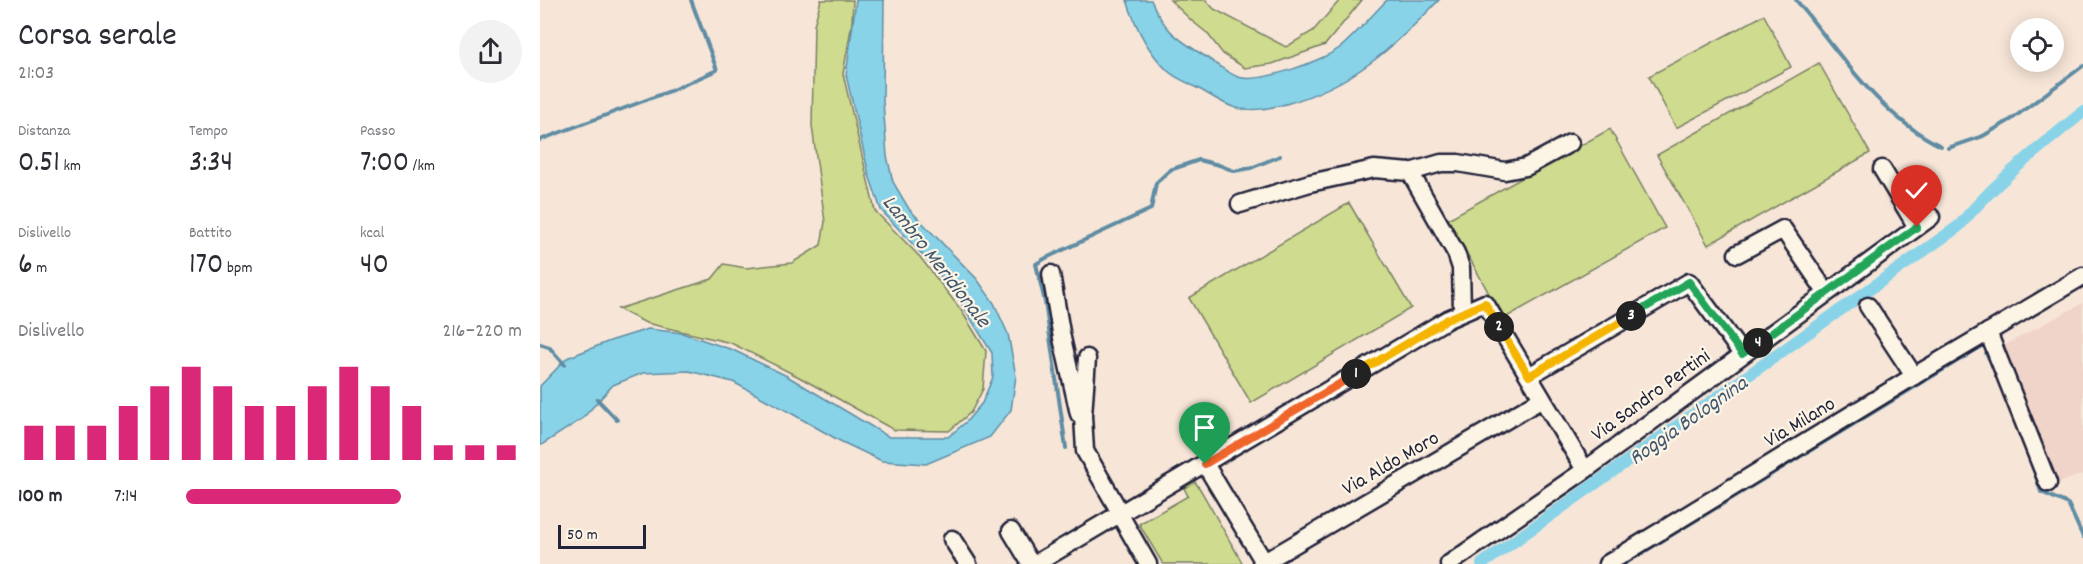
<!DOCTYPE html>
<html lang="it">
<head>
<meta charset="utf-8">
<style>
	body { margin:0; font-family:Dekko,sans-serif; background:#f2f2f3; color:#2b2b33; height:100vh; display:flex; flex-direction:column; font-size:22px; white-space:nowrap }
	* { box-sizing:border-box; margin:0 }
	p { font-size:20px; color:#7c7c81 }
	.icon { flex:none; width:33px; height:33px; fill:none; stroke:currentColor; stroke-width:2; stroke-linecap:round; stroke-linejoin:round }
	.map { position:relative; flex:1; overflow:hidden }
	.side { display:flex; flex-direction:column; background:#fff; width:540px }
	.side>* { flex:none }
	.tools { position:absolute; left:1470px; top:18px; display:grid; gap:12px }
	.tools a { display:grid; place-items:center; width:54px; height:54px; border-radius:50%; background:#fff; box-shadow:0 3px 15px #0003; font-size:30px }
	.scale { position:absolute; left:18px; bottom:15px; width:88px; box-sizing:border-box; padding-left:6px; border:3px solid #22223b; border-top:0; font-size:16px; line-height:21px; white-space:nowrap; color:#22223b; -webkit-text-stroke:4px #fcf5e5; paint-order:stroke }
	.pin { position:absolute; display:grid; place-items:center; width:51px; height:51px; color:#fff; margin:-62px -26px; border-radius:50% 50% 50% 0; rotate:-45deg; box-shadow:0 0 6px #0007 }
	.pin .icon { rotate:45deg }
	.km { position:absolute; width:30px; height:30px; margin:-15px; border-radius:50%; background:#222; color:#fff; font-size:16px; line-height:30px; text-align:center }
	.round { display:grid; place-items:center; flex:none; width:63px; height:63px; border-radius:32px; background:#f2f2f3 }
	.overview { display:flex; align-items:center; justify-content:space-between; height:102px; padding:0 18px }
	h1 { font-size:33px; font-weight:600; line-height:45px }
	.metrics { display:grid; grid-template-columns:repeat(3,1fr); gap:9px; height:102px; padding:6px 18px }
	.metrics div { display:grid; align-content:center }
	.metrics b { font-size:30px; font-weight:600 }
	.metrics small { font-size:16px; font-weight:400 }
	.metrics p { font-size:16px }
	.chart { height:168px; padding:12px 18px }
	.chart p { display:flex; justify-content:space-between }
	.chart svg { width:100%; height:108px; margin-top:6px; stroke:#db2777; stroke-width:6 }
	ul { padding:0 18px; list-style:none; font-size:20px }
	li { display:grid; grid-template-columns:96px 72px 1fr; align-items:center; height:45px }
	li i { height:15px; border-radius:8px; background:#db2777 }
	main { display:flex; flex:1; min-height:0 }
	.map>svg:first-child { display:block }
</style>
</head>
<body>
<main>
<section class="side">
<div class="overview"><div><h1>Corsa serale</h1><p>21:03</p></div><a class="round"><svg class="icon" aria-label="share" viewBox="0 0 24 24"><path d="M12 15V3M7 8l5-5 5 5M5 13v7h14v-7"/></svg></a></div>
<div class="metrics">
<div><p>Distanza</p><b>0.51<small> km</small></b></div>
<div><p>Tempo</p><b>3:34</b></div>
<div><p>Passo</p><b>7:00<small> /km</small></b></div>
</div>
<div class="metrics">
<div><p>Dislivello</p><b>6<small> m</small></b></div>
<div><p>Battito</p><b>170<small> bpm</small></b></div>
<div><p>kcal</p><b>40</b></div>
</div>
<div class="chart"><p><span>Dislivello</span>216–220 m</p>
<svg viewBox="0 0 160 44" preserveAspectRatio="none"><path d="M5 44V30M15 44V30M25 44V30M35 44V22M45 44V14M55 44V6M65 44V14M75 44V22M85 44V22M95 44V14M105 44V6M115 44V14M125 44V22M135 44V38M145 44V38M155 44V38"/></svg>
</div>
<ul>
<li><b>100 m</b>7:14<i style="width:64%"></i></li>
</ul>
</section>
<div class="map">
<svg width="1543" height="564" viewBox="0 0 1543 564">
	<rect width="100%" height="100%" fill="#f7e6d8"/>
	<filter id="ink" filterUnits="userSpaceOnUse"><feTurbulence type="fractalNoise" baseFrequency=".0167" numOctaves="2"/><feDisplacementMap in="SourceGraphic" scale="12" xChannelSelector="R" yChannelSelector="G"/><feConvolveMatrix kernelMatrix="1 2 1 2 8 2 1 2 1" color-interpolation-filters="sRGB"/></filter>
	<g filter="url(#ink)">
		<path fill="#f1d4c9" d="M 1543,303 L 1543,474 L 1516,484 L 1463,346 Z"/>
		<g fill="#cfdb8e" stroke="#787e64" stroke-width="1.5">
			<path d="M 281,0 L 313,0 L 312,23 L 303,74 L 335,211 L 380,257 L 421,310 L 446,351 L 443,389 L 431,412 L 409,431 L 354,430 L 259,377 L 191,343 L 106,323 L 78,309 L 172,279 L 184,264 L 206,268 L 252,263 L 281,245 L 285,222 L 272,126 L 274,25 Z"/>
			<path d="M 630,0 L 666,0 L 674,9 L 746,47 L 773,31 L 800,0 L 822,0 L 785,45 L 732,64 L 705,68 L 683,54 L 667,33 L 652,21 Z"/>
			<path d="M 1224,15 L 1251,67 L 1136,128 L 1109,76 Z"/>
			<path d="M 1279,63 L 1330,153 L 1168,245 L 1117,155 Z"/>
			<path d="M 1070,129 L 1125,228 L 963,319 L 908,219 Z"/>
			<path d="M 809,203 L 871,308 L 711,403 L 649,298 Z"/>
			<path d="M 655,482 L 660,489 L 703,564 L 623,564 L 599,524 L 648,496 L 644,488 Z"/>
		</g>
		<g fill="#88d3e8" stroke="#5f8ca3" stroke-width="1.5">
			<path d="M 316,0 L 344,0 L 343,101 L 347,156 L 353,182 L 369,209 L 437,279 L 454,303 L 468,334 L 476,376 L 471,410 L 450,437 L 386,464 L 342,461 L 300,441 L 249,412 L 193,382 L 149,371 L 103,373 L 73,385 L 42,419 L 0,446 L 0,386 L 27,358 L 70,341 L 108,329 L 142,333 L 193,350 L 247,376 L 349,437 L 408,437 L 426,422 L 442,403 L 453,377 L 452,353 L 415,293 L 380,252 L 341,210 L 329,175 L 306,75 Z"/>
			<path d="M 587,0 L 611,0 C 624,30 636,38 663,55 C 674,62 686,72 698,77 C 719,84 786,60 802,46 C 818,32 832,15 847,0 L 899,0 C 852,49 813,85 746,104 C 731,108 711,112 696,108 C 682,104 668,93 655,87 C 647,82 635,78 628,71 C 608,52 595,26 587,0 Z"/>
		</g>
		<g fill="none" stroke-linecap="round" stroke-linejoin="round">
			<g stroke="#5f8ca3" stroke-width="4">
				<path d="M 1256,0 C 1299,52 1339,116 1401,146"/>
				<path d="M 0,140 L 130,91 L 177,70 L 151,0"/>
				<path d="M 1408,148 L 1443,136 L 1472,119 L 1543,66"/>
				<path d="M 0,344 L 9,347 L 25,365"/>
				<path d="M 1446,354 L 1452,362"/>
				<path d="M 57,399 L 77,420"/>
				<path d="M 526,448 L 505,302 L 496,264 L 506,258 L 611,209 L 616,183 L 630,170 L 659,160 L 679,165 L 694,171 L 711,168 L 740,156"/>
				<path d="M 1490,458 L 1501,492 L 1528,504 L 1543,537"/>
				<path d="M 1084,564 L 1447,343"/>
			</g>
			<path stroke="#88d3e8" stroke-width="12" d="M 942,564 L 1419,226 C 1455,182 1499,148 1543,112"/>
			<g stroke="#22223b" stroke-width="21">
				<g id="minor">
					<path d="M 1342,169 L 1377,227"/>
					<path d="M 870,172 L 916,253 L 921,268 L 922,311"/>
					<path d="M 700,204 L 770,183 L 834,169 L 870,172 L 901,163 L 918,163 L 965,171 L 986,167 L 1030,143"/>
					<path d="M 1197,254 L 1243,229 L 1286,292"/>
					<path d="M 511,274 L 522,338 L 539,414"/>
					<path d="M 1328,306 L 1374,376"/>
					<path d="M 1448,332 L 1508,483"/>
					<path d="M 547,358 L 543,416 L 545,451 L 581,514"/>
					<path d="M 989,376 L 1149,282 L 1202,354"/>
					<path d="M 665,464 L 724,562"/>
					<path d="M 580,515 L 608,564"/>
					<path d="M 471,531 L 491,564"/>
					<path d="M 412,539 L 428,564"/>
					<path d="M 495,564 L 908,319 L 945,303 L 1045,470"/>
					<path d="M 721,564 L 1002,399"/>
					<path d="M 909,564 L 1045,470 L 1391,217"/>
					<path d="M 1067,564 L 1374,376 L 1543,276"/>
				</g>
			</g>
			<use href="#minor" stroke="#fcf5e5" stroke-width="16"/>
		</g>
	</g>
	<g fill="none" stroke-linecap="round" stroke-linejoin="round" filter="url(#ink)">
		<g stroke="#fff" stroke-width="12">
			<path id="split-1" d="M 665,464 L 816,374"/>
		</g>
		<g stroke="#fff" stroke-width="12">
			<path id="split-2" d="M 816,374 L 908,319 L 945,303 L 959,327"/>
		</g>
		<g stroke="#fff" stroke-width="12">
			<path id="split-3" d="M 959,327 L 989,376 L 1091,316"/>
		</g>
		<g stroke="#fff" stroke-width="12">
			<path id="split-4" d="M 1091,316 L 1149,282 L 1202,354 L 1218,343"/>
		</g>
		<g stroke="#fff" stroke-width="12">
			<path id="split-5" d="M 1218,343 L 1377,227"/>
		</g>
		<use href="#split-1" stroke="#f0652b" stroke-width="8"/>
		<use href="#split-2" stroke="#f5b400" stroke-width="8"/>
		<use href="#split-3" stroke="#f5b400" stroke-width="8"/>
		<use href="#split-4" stroke="#22a559" stroke-width="8"/>
		<use href="#split-5" stroke="#22a559" stroke-width="8"/>
	</g>
	<g text-anchor="middle" stroke-width="4.5" stroke-linejoin="round" paint-order="stroke">
		<g font-size="21" fill="#22223b" stroke="#fcf5e5">
			<text transform="translate(1110 394) rotate(-36)" y="7">Via Sandro Pertini</text>
			<text transform="translate(1259 421) rotate(-31)" y="7">Via Milano</text>
			<text transform="translate(850 462) rotate(-30)" y="7">Via Aldo Moro</text>
		</g>
		<g font-size="22" font-style="italic" fill="#41576f" stroke="#fcf5e5">
			<text transform="translate(398 260) rotate(52)" y="8">Lambro Meridionale</text>
			<text transform="translate(1147 419) rotate(-35)" y="8">Roggia Bolognina</text>
		</g>
	</g>
</svg>
<div class="tools">
<a><svg class="icon" aria-label="locate" viewBox="0 0 24 24"><circle cx="12" cy="12" r="6"/><path d="M12 2v4M12 18v4M2 12h4M18 12h4"/></svg></a>
</div>
<div class="scale">50 m</div>
<div class="pin" style="left:665px;top:464px;background:#1e9e55"><svg class="icon" aria-label="arrive" viewBox="0 0 24 24"><path d="M6 21V4h12l-3 4 3 4H6"/></svg></div>
<div class="pin" style="left:1377px;top:227px;background:#d93025"><svg class="icon" aria-label="check" viewBox="0 0 24 24"><path d="M5 12l5 5 9-10"/></svg></div>
<b class="km" style="left:816px;top:374px">1</b>
<b class="km" style="left:959px;top:327px">2</b>
<b class="km" style="left:1091px;top:316px">3</b>
<b class="km" style="left:1218px;top:343px">4</b>
</div>
</main>
</body>
</html>
